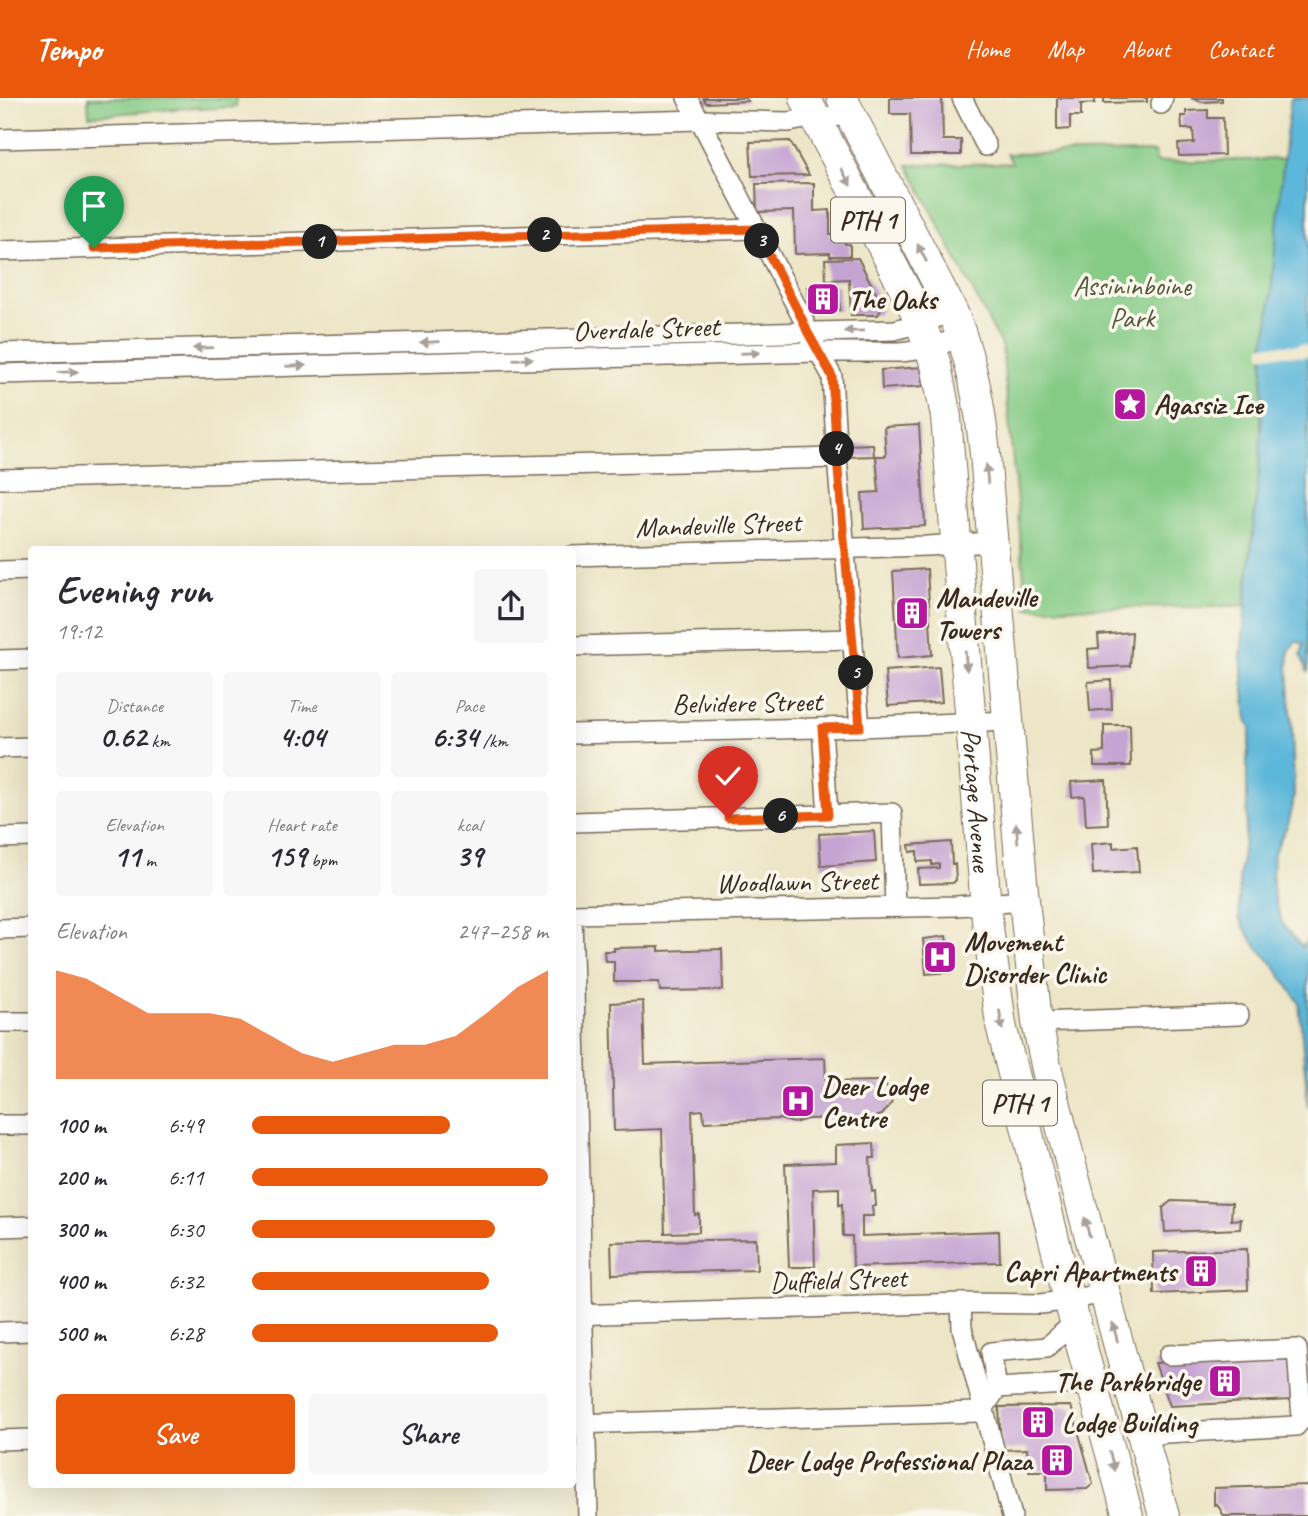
<!DOCTYPE html>
<html lang="en">
<head>
<meta charset="utf-8">
<style>
	body { margin:0; font-family:Caveat,sans-serif; background:#f7f7f7; color:#2b2b33; height:100vh; display:flex; flex-direction:column; font-size:26px; white-space:nowrap }
	* { box-sizing:border-box; margin:0 }
	p { font-size:23px; color:#7c7c81 }
	.icon { flex:none; width:38px; height:38px; fill:none; stroke:currentColor; stroke-width:2; stroke-linecap:round; stroke-linejoin:round }
	.map { position:relative; flex:1; overflow:hidden }
	.details { position:absolute; left:28px; top:448px; width:548px; height:942px; display:flex; flex-direction:column; background:#fff; border-radius:7px; box-shadow:0 7px 28px #0002 }
	.details>* { flex:none }
	.pin { position:absolute; display:grid; place-items:center; width:60px; height:60px; color:#fff; margin:-72px -30px; border-radius:50% 50% 50% 0; rotate:-45deg; box-shadow:0 0 7px #0007 }
	.pin .icon { rotate:45deg }
	.km { position:absolute; width:35px; height:35px; margin:-18px; border-radius:50%; background:#222; color:#fff; font-size:19px; line-height:35px; text-align:center }
	.round { display:grid; place-items:center; flex:none; width:74px; height:74px; border-radius:7px; background:#f7f7f7 }
	.headline { display:flex; align-items:center; justify-content:space-between; height:119px; padding:0 28px }
	h1 { font-size:38px; font-weight:700; line-height:52px }
	.figures { display:grid; grid-template-columns:repeat(3,1fr); gap:10px; height:119px; padding:7px 28px }
	.figures div { display:grid; align-content:center; border-radius:7px; background:#f7f7f7; text-align:center }
	.figures b { font-size:30px; font-weight:700 }
	.figures small { font-size:19px; font-weight:400 }
	.figures p { font-size:19px }
	.chart { height:196px; padding:14px 28px }
	.chart p { display:flex; justify-content:space-between }
	.chart svg { width:100%; height:126px; margin-top:7px; fill:#ea580c; opacity:.7 }
	.cta { display:flex; gap:14px; margin-top:auto; padding:14px 28px }
	.cta a { flex:1; height:80px; border-radius:7px; background:#ea580c; color:#fff; font-size:28px; font-weight:700; line-height:80px; text-align:center }
	.cta a+a { background:#f7f7f7; color:#2b2b33 }
	ul { padding:0 28px; list-style:none; font-size:23px }
	li { display:grid; grid-template-columns:112px 84px 1fr; align-items:center; height:52px }
	li i { height:18px; border-radius:9px; background:#ea580c }
	header { display:flex; align-items:center; gap:42px; box-sizing:border-box; height:98px; padding:0 35px; background:#ea580c; color:#fff }
	header strong { font-size:33px }
	nav { display:flex; gap:38px; margin-inline-start:auto; font-size:24px }
	.map>svg:first-child { display:block }
</style>
</head>
<body>
<header>
<strong>Tempo</strong>
<nav><a>Home</a><a>Map</a><a>About</a><a>Contact</a></nav>
</header>
<div class="map">
<svg width="1308" height="1418" viewBox="0 0 1308 1418">
	<rect width="100%" height="100%" fill="#fbf7ec"/>
	<filter id="ink" filterUnits="userSpaceOnUse"><feTurbulence type="fractalNoise" baseFrequency=".0143" numOctaves="2"/><feDisplacementMap in="SourceGraphic" scale="14" xChannelSelector="R" yChannelSelector="G"/><feConvolveMatrix kernelMatrix="1 2 1 2 8 2 1 2 1" color-interpolation-filters="sRGB"/></filter>
	<filter id="wash" filterUnits="userSpaceOnUse"><feTurbulence type="fractalNoise" baseFrequency=".00686" numOctaves="4" result="noise"/><feDisplacementMap in="SourceGraphic" scale="28" xChannelSelector="R" yChannelSelector="G"/><feGaussianBlur stdDeviation="1.57" result="paint"/><feColorMatrix in="noise" values="0 0 0 0 0 0 0 0 0 0 0 0 0 0 0 0 0 1.4 0 .05"/><feComposite in="paint" operator="in"/></filter>
	<g filter="url(#wash)">
		<rect width="100%" height="100%" fill="#ece5c6"/>
		<g fill="#85cb86" stroke="#607a52" stroke-width="2">
			<path d="M 88,0 L 236,0 L 236,9 L 200,11 L 199,9 L 89,18 Z"/>
			<path d="M 1155,54 L 1156,64 L 1284,61 L 1268,229 L 1264,246 L 1260,362 L 1245,507 L 1206,509 L 1027,510 L 1002,249 L 908,67 L 1012,65 L 1007,56 Z"/>
		</g>
		<path fill="#5db7da" stroke="#4c707c" stroke-width="2" d="M 1291,0 L 1308,0 L 1308,575 L 1301,557 L 1304,545 L 1295,544 L 1289,554 L 1288,571 L 1292,630 L 1294,696 L 1292,711 L 1288,726 L 1274,754 L 1272,776 L 1274,800 L 1283,827 L 1302,849 L 1308,840 L 1308,1010 L 1299,904 L 1273,866 L 1253,844 L 1239,820 L 1239,780 L 1247,722 L 1247,663 L 1251,628 L 1247,622 L 1241,559 L 1260,362 L 1264,246 L 1268,229 L 1285,45 Z"/>
		<path fill="#ece5c6" d="M 1300,246 L 1308,247 L 1308,258 L 1300,259 L 1298,258 L 1261,257 L 1261,247 L 1298,247 Z"/>
		<g id="blocks">
			<g fill="#c5a3d2">
				<path d="M 703,0 L 746,0 L 748,3 L 706,5 Z"/>
				<path d="M 890,0 L 942,0 L 943,42 L 961,42 L 961,57 L 911,57 L 910,16 L 890,16 Z"/>
				<path d="M 1057,0 L 1095,0 L 1095,5 L 1081,6 L 1081,18 L 1070,18 L 1070,31 L 1057,32 Z"/>
				<path d="M 1104,0 L 1147,0 L 1147,4 L 1104,5 Z"/>
				<path d="M 1191,0 L 1222,0 L 1222,3 L 1202,4 Z"/>
				<path d="M 1208,12 L 1208,20 L 1223,20 L 1224,57 L 1179,58 L 1178,46 L 1194,45 L 1193,31 L 1182,31 L 1181,18 L 1186,18 L 1186,13 Z"/>
				<path d="M 790,43 L 809,77 L 752,78 L 750,44 Z"/>
				<path d="M 814,85 L 814,113 L 830,112 L 830,137 L 844,137 L 845,146 L 850,146 L 850,158 L 830,158 L 830,155 L 795,156 L 794,113 L 757,114 L 756,86 Z"/>
				<path d="M 858,160 L 881,205 L 882,210 L 878,217 L 851,217 L 849,181 L 826,182 L 825,161 Z"/>
				<path d="M 838,187 L 840,212 L 809,214 L 807,189 Z"/>
				<path d="M 921,269 L 923,288 L 882,291 L 881,272 Z"/>
				<path d="M 919,327 L 925,428 L 864,431 L 862,395 L 879,394 L 876,358 L 886,358 L 884,329 Z"/>
				<path d="M 873,346 L 874,358 L 847,359 L 847,347 Z"/>
				<path d="M 927,471 L 932,557 L 898,560 L 893,473 Z"/>
				<path d="M 1132,534 L 1130,568 L 1089,570 L 1088,551 L 1099,550 L 1098,537 Z"/>
				<path d="M 939,569 L 942,604 L 888,608 L 885,573 Z"/>
				<path d="M 1111,582 L 1112,611 L 1090,613 L 1088,584 Z"/>
				<path d="M 1104,627 L 1130,627 L 1131,668 L 1094,668 L 1094,655 L 1104,654 Z"/>
				<path d="M 1106,682 L 1108,726 L 1086,727 L 1084,698 L 1072,699 L 1071,684 Z"/>
				<path d="M 874,733 L 876,764 L 821,768 L 819,736 Z"/>
				<path d="M 951,744 L 952,766 L 955,766 L 956,782 L 953,785 L 919,786 L 918,771 L 939,770 L 939,766 L 932,767 L 932,763 L 917,764 L 917,753 L 910,754 L 909,747 Z"/>
				<path d="M 1113,744 L 1113,750 L 1137,748 L 1139,774 L 1093,776 L 1091,746 Z"/>
				<path d="M 946,838 L 951,874 L 926,876 L 923,841 Z"/>
				<path d="M 659,849 L 659,853 L 722,851 L 723,892 L 660,893 L 659,884 L 614,884 L 614,863 L 605,863 L 604,853 L 614,853 L 614,850 Z"/>
				<path d="M 643,903 L 645,966 L 825,960 L 826,984 L 880,983 L 886,987 L 892,999 L 891,1006 L 882,1017 L 875,1019 L 807,1021 L 794,1025 L 779,1021 L 704,1024 L 703,1012 L 692,1013 L 695,1117 L 699,1116 L 699,1134 L 665,1135 L 662,1031 L 614,1033 L 611,905 Z"/>
				<path d="M 874,1045 L 875,1060 L 870,1060 L 872,1094 L 875,1093 L 876,1108 L 872,1108 L 873,1118 L 862,1118 L 862,1138 L 999,1133 L 1000,1164 L 853,1169 L 852,1138 L 843,1138 L 842,1106 L 839,1107 L 839,1090 L 813,1091 L 815,1169 L 789,1169 L 785,1066 L 836,1064 L 836,1047 Z"/>
				<path d="M 1171,1103 L 1232,1105 L 1231,1122 L 1241,1121 L 1240,1131 L 1165,1134 L 1163,1110 Z"/>
				<path d="M 756,1141 L 757,1172 L 612,1176 L 611,1144 Z"/>
				<path d="M 1247,1151 L 1248,1192 L 1154,1196 L 1153,1154 Z"/>
				<path d="M 1288,1258 L 1291,1302 L 1170,1308 L 1155,1265 Z"/>
				<path d="M 1071,1308 L 1093,1386 L 1087,1391 L 1047,1392 L 1047,1373 L 1029,1373 L 1027,1351 L 1001,1352 L 999,1309 Z"/>
				<path d="M 1308,1387 L 1308,1418 L 1224,1418 L 1217,1406 L 1214,1407 L 1214,1390 Z"/>
			</g>
		</g>
	</g>
	<g filter="url(#ink)">
		<use href="#blocks" fill-opacity="0" stroke="#796b59" stroke-width="2"/>
		<g fill="none" stroke-linecap="round" stroke-linejoin="round">
			<g stroke="#796b59" stroke-width="22">
				<g id="minor">
					<path d="M 687,0 L 700,22 L 804,223 L 807,233 L 832,278 L 837,360 L 860,629"/>
					<path d="M 962,0 L 986,48"/>
					<path d="M 1161,6 L 1163,0"/>
					<path d="M 0,41 L 700,22 L 789,24 L 815,19 L 851,18"/>
					<path d="M 0,153 L 756,131"/>
					<path d="M 0,255 L 895,232 L 953,215"/>
					<path d="M 0,276 L 818,254 L 901,254 L 931,250 L 963,238"/>
					<path d="M 0,381 L 837,360"/>
					<path d="M 572,458 L 927,448 L 992,444"/>
					<path d="M 0,473 L 32,472"/>
					<path d="M 572,548 L 853,541"/>
					<path d="M 0,562 L 32,561"/>
					<path d="M 822,630 L 828,717"/>
					<path d="M 572,636 L 860,629 L 1008,623"/>
					<path d="M 0,650 L 32,649"/>
					<path d="M 572,724 L 892,715 L 895,809"/>
					<path d="M 0,740 L 32,739"/>
					<path d="M 0,831 L 32,830"/>
					<path d="M 0,924 L 32,924"/>
					<path d="M 1037,924 L 1239,917"/>
					<path d="M 0,1027 L 32,1027"/>
					<path d="M 0,1129 L 32,1128"/>
					<path d="M 961,1205 L 962,1230 L 1012,1418"/>
					<path d="M 572,1217 L 961,1205 L 1041,1206 L 1069,1202 L 1105,1195"/>
					<path d="M 1075,1224 L 1047,1249 L 991,1254 L 997,1290 L 1066,1286 L 1092,1289"/>
					<path d="M 0,1234 L 32,1233"/>
					<path d="M 573,1326 L 978,1314 L 984,1310 L 997,1290"/>
					<path d="M 1143,1339 L 1167,1335 L 1296,1328 L 1302,1321 L 1297,1251 L 1169,1257"/>
					<path d="M 0,1342 L 32,1341"/>
					<path d="M 588,1418 L 572,816 L 956,808 L 1024,803"/>
				</g>
			</g>
			<g stroke="#796b59" stroke-width="32">
				<g id="highway">
					<path id="s1" d="M 805,0 L 911,203 L 921,226 L 936,267 L 946,319 L 987,822 L 1001,927 L 1069,1202 L 1128,1418"/>
					<path d="M 842,0 L 953,215 C 972,261 980,307 985,356 L 1022,783 L 1037,924 L 1047,972 L 1073,1075 L 1164,1418"/>
				</g>
			</g>
			<use href="#minor" stroke="#fff" stroke-width="19"/>
			<use href="#highway" stroke="#fff" stroke-width="30"/>
		</g>
		<defs><path id="oneway-solid" d="M-6-.8H1V-3.2L6.5 0L1 3.2V.8H-6Z" transform="scale(1.75)"/></defs>
		<g fill="#a79f9a">
			<use href="#oneway-solid" transform="translate(846 79) rotate(62)"/>
			<use href="#oneway-solid" transform="translate(922 155) rotate(-117)"/>
			<use href="#oneway-solid" transform="translate(854 233) rotate(179)"/>
			<use href="#oneway-solid" transform="translate(430 244) rotate(178)"/>
			<use href="#oneway-solid" transform="translate(203 250) rotate(178)"/>
			<use href="#oneway-solid" transform="translate(750 255) rotate(-2)"/>
			<use href="#oneway-solid" transform="translate(523 261) rotate(-2)"/>
			<use href="#oneway-solid" transform="translate(296 268) rotate(-2)"/>
			<use href="#oneway-solid" transform="translate(68 274) rotate(-2)"/>
			<use href="#oneway-solid" transform="translate(987 376) rotate(-95)"/>
			<use href="#oneway-solid" transform="translate(966 563) rotate(85)"/>
			<use href="#oneway-solid" transform="translate(1017 735) rotate(-95)"/>
			<use href="#oneway-solid" transform="translate(1001 922) rotate(81)"/>
			<use href="#oneway-solid" transform="translate(1087 1129) rotate(-105)"/>
			<use href="#oneway-solid" transform="translate(1115 1234) rotate(-105)"/>
			<use href="#oneway-solid" transform="translate(1112 1363) rotate(75)"/>
		</g>
	</g>
	<g fill="none" stroke-linecap="round" stroke-linejoin="round" filter="url(#ink)">
		<g stroke="#fff" stroke-width="14">
			<path id="route" d="M 94,150 L 756,131 L 803,223 L 807,233 L 832,278 L 837,360 L 860,629 L 822,630 L 828,717 L 728,720"/>
		</g>
		<use href="#route" stroke="#ea580c" stroke-width="9"/>
	</g>
	<defs>
		<g id="building-square" transform="scale(1.75)"><rect x="-9" y="-9" width="18" height="18" rx="4" fill="#b5179e" stroke="#fbf7ec"/><path d="M-4-6H4V6H1V3H-1V6H-4ZM-2.5-4.3h1.7v1.8h-1.7ZM.8-4.3h1.7v1.8H.8ZM-2.5-1h1.7V.8h-1.7ZM.8-1h1.7V.8H.8Z" fill="#fff"/></g>
		<g id="sight-square" transform="scale(1.75)"><rect x="-9" y="-9" width="18" height="18" rx="4" fill="#b5179e" stroke="#fbf7ec"/><path d="M0-6L1.8-2.2L6-1.7L2.9 1.2L3.7 5.4L0 3.3L-3.7 5.4L-2.9 1.2L-6-1.7L-1.8-2.2Z" fill="#fff"/></g>
		<g id="hospital-square" transform="scale(1.75)"><rect x="-9" y="-9" width="18" height="18" rx="4" fill="#b5179e" stroke="#fbf7ec"/><path d="M-5-5h3v3.5h4V-5h3V5h-3V1.5h-4V5h-3Z" fill="#fff"/></g>
	</defs>
	<g fill-rule="evenodd">
		<use href="#building-square" x="823" y="201"/>
		<use href="#sight-square" x="1130" y="306"/>
		<use href="#building-square" x="912" y="515"/>
		<use href="#hospital-square" x="940" y="859"/>
		<use href="#hospital-square" x="798" y="1003"/>
		<use href="#building-square" x="1201" y="1173"/>
		<use href="#building-square" x="1225" y="1283"/>
		<use href="#building-square" x="1038" y="1324"/>
		<use href="#building-square" x="1057" y="1362"/>
	</g>
	<g text-anchor="middle" stroke-width="7" stroke-linejoin="round" paint-order="stroke">
		<g fill="#fbf7ec" stroke="#75685c" stroke-width="2">
			<rect x="831" y="99.5" width="74" height="45" rx="5"/>
			<rect x="983" y="982.5" width="74" height="45" rx="5"/>
		</g>
		<g font-size="26" font-weight="bold" fill="#3b2a1e">
			<text x="868" y="131">PTH 1</text>
			<text x="1020" y="1014">PTH 1</text>
		</g>
		<g font-size="28" fill="#515a3d" stroke="#fbf7ec">
			<text x="1132" y="197">Assininboine<tspan x="1132" dy="32">Park</tspan></text>
		</g>
		<g font-size="28" font-weight="bold" fill="#3b2a1e" stroke="#fbf7ec" text-anchor="start">
			<text x="848" y="211">The Oaks</text>
			<text x="1154" y="316">Agassiz Ice</text>
			<text x="936" y="509">Mandeville<tspan x="936" dy="32">Towers</tspan></text>
			<text x="964" y="853">Movement<tspan x="964" dy="32">Disorder Clinic</tspan></text>
			<text x="822" y="997">Deer Lodge<tspan x="822" dy="32">Centre</tspan></text>
			<text x="1176" y="1183" text-anchor="end">Capri Apartments</text>
			<text x="1200" y="1293" text-anchor="end">The Parkbridge</text>
			<text x="1062" y="1334">Lodge Building</text>
			<text x="1032" y="1372" text-anchor="end">Deer Lodge Professional Plaza</text>
		</g>
		<g font-size="28" fill="#3b2a1e" stroke="#fbf7ec">
			<text transform="translate(646 230) rotate(-2)" y="10">Overdale Street</text>
			<text transform="translate(718 426) rotate(-2)" y="10">Mandeville Street</text>
			<text transform="translate(747 604) rotate(-1)" y="10">Belvidere Street</text>
			<text dy="10" stroke="none"><textPath href="#s1" startOffset="735">Portage Avenue</textPath></text>
			<text transform="translate(797 783) rotate(-1)" y="10">Woodlawn Street</text>
			<text transform="translate(838 1181) rotate(-2)" y="10">Duffield Street</text>
		</g>
	</g>
</svg>
<div class="pin" style="left:94px;top:150px;background:#1e9e55"><svg class="icon" aria-label="arrive" viewBox="0 0 24 24"><path d="M6 21V4h12l-3 4 3 4H6"/></svg></div>
<div class="pin" style="left:728px;top:720px;background:#d93025"><svg class="icon" aria-label="check" viewBox="0 0 24 24"><path d="M5 12l5 5 9-10"/></svg></div>
<b class="km" style="left:320px;top:144px">1</b>
<b class="km" style="left:545px;top:137px">2</b>
<b class="km" style="left:762px;top:143px">3</b>
<b class="km" style="left:837px;top:351px">4</b>
<b class="km" style="left:856px;top:575px">5</b>
<b class="km" style="left:781px;top:718px">6</b>
<section class="details">
<div class="headline"><div><h1>Evening run</h1><p>19:12</p></div><a class="round"><svg class="icon" aria-label="share" viewBox="0 0 24 24"><path d="M12 15V3M7 8l5-5 5 5M5 13v7h14v-7"/></svg></a></div>
<div class="figures">
<div><p>Distance</p><b>0.62<small> km</small></b></div>
<div><p>Time</p><b>4:04</b></div>
<div><p>Pace</p><b>6:34<small> /km</small></b></div>
</div>
<div class="figures">
<div><p>Elevation</p><b>11<small> m</small></b></div>
<div><p>Heart rate</p><b>159<small> bpm</small></b></div>
<div><p>kcal</p><b>39</b></div>
</div>
<div class="chart"><p><span>Elevation</span>247–258 m</p>
<svg viewBox="0 0 160 44" preserveAspectRatio="none"><path d="M0 44V6L10 9L20 15L30 21L40 21L50 21L60 23L70 29L80 35L90 38L100 35L110 32L120 32L130 29L140 21L150 12L160 6V44z"/></svg>
</div>
<ul>
<li><b>100 m</b>6:49<i style="width:67%"></i></li>
<li><b>200 m</b>6:11<i style="width:100%"></i></li>
<li><b>300 m</b>6:30<i style="width:82%"></i></li>
<li><b>400 m</b>6:32<i style="width:80%"></i></li>
<li><b>500 m</b>6:28<i style="width:83%"></i></li>
</ul>
<div class="cta"><a>Save</a><a>Share</a></div>
</section>
</div>
</body>
</html>
